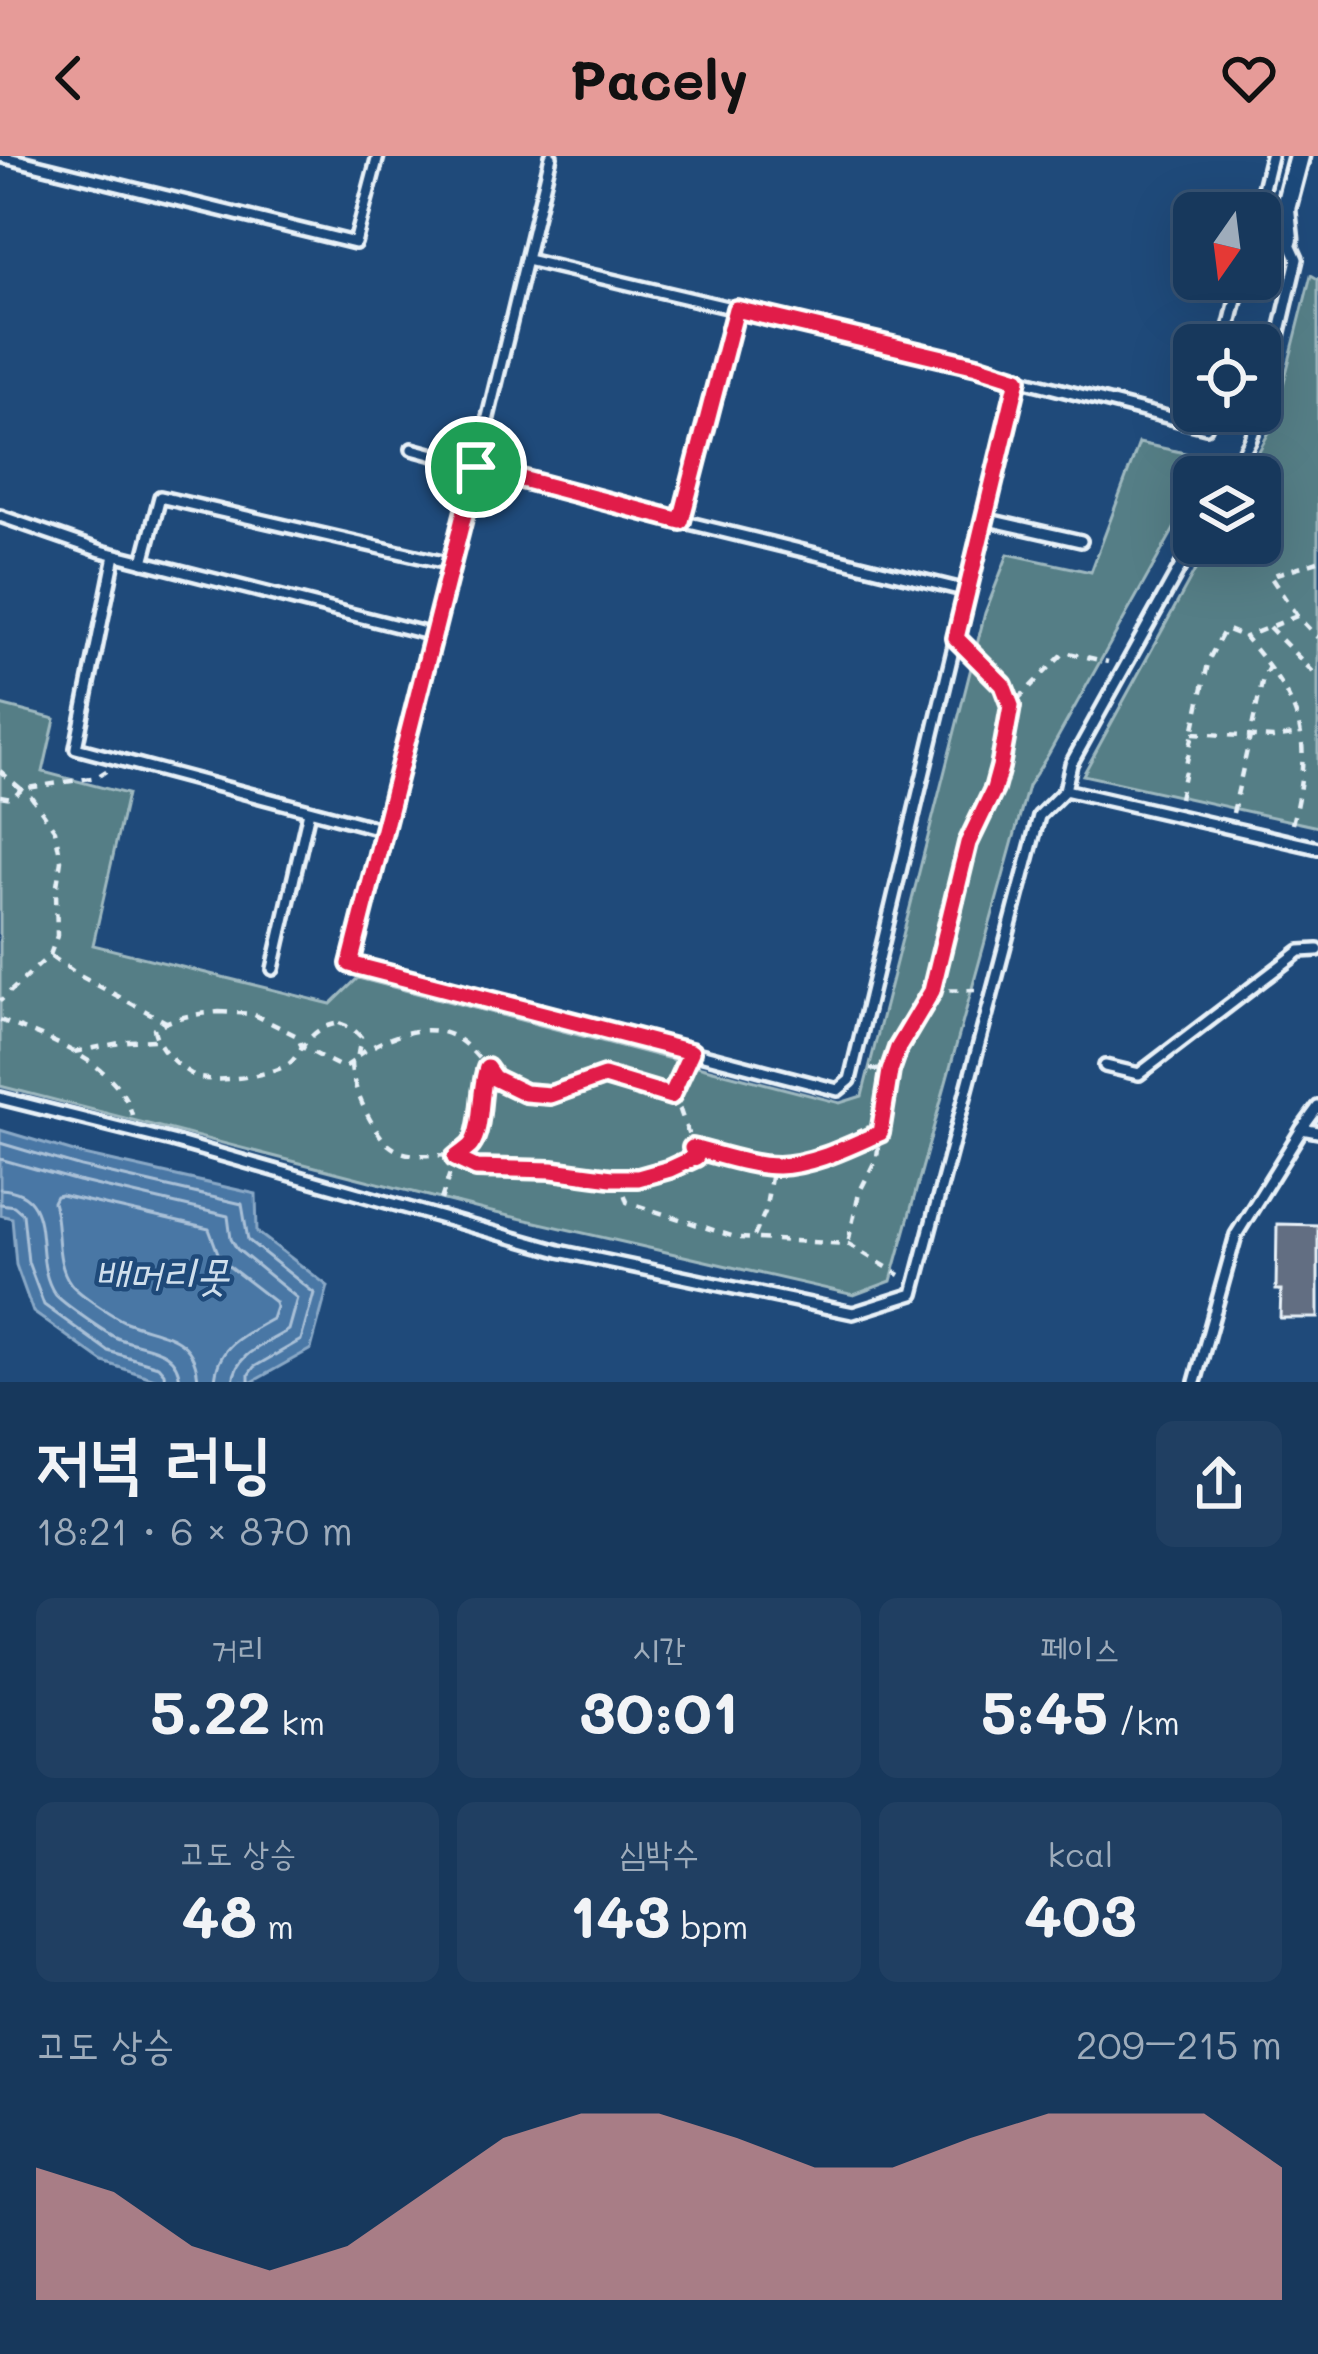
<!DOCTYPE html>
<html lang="ko">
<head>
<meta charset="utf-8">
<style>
	body { margin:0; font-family:Mali,"Poor Story",sans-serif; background:#203f62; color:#f1f3f6; height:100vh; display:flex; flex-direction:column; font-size:45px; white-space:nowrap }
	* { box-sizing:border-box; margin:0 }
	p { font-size:39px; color:#9eacbb }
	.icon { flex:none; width:66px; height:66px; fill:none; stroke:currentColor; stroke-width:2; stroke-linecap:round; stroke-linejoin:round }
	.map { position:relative; height:1226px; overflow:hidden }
	.sheet { display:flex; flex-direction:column; background:#17385c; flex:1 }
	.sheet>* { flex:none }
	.needle { width:78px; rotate:194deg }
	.buttons { position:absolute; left:1173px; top:36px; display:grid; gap:24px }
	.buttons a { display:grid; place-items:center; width:108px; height:108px; border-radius:18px; background:#17385c; box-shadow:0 12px 48px #0002,0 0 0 3px #365272; font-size:60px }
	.pin { position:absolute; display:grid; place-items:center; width:102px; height:102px; color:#fff; margin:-51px; border:6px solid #fff; border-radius:50%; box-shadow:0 3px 12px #0007 }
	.round { display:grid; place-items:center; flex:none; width:126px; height:126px; border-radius:18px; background:#203f62 }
	.head { display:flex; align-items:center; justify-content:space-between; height:204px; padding:0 36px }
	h1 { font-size:66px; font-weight:700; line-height:90px }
	.metrics { display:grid; grid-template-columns:repeat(3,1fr); gap:18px; height:204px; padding:12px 36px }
	.metrics div { display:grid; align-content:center; border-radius:18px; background:#203f62; text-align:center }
	.metrics b { font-size:60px; font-weight:700 }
	.metrics small { font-size:33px; font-weight:400 }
	.metrics p { font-size:33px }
	.chart { height:336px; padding:24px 36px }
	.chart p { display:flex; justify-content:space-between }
	.chart svg { width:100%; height:216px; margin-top:12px; fill:#e69b98; opacity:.7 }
	header { display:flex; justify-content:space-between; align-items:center; height:156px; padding:0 36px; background:#e69b98; color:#111; font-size:54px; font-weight:700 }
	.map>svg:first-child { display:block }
</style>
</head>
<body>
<header><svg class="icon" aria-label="back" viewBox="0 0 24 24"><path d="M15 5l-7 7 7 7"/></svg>Pacely<svg class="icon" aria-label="heart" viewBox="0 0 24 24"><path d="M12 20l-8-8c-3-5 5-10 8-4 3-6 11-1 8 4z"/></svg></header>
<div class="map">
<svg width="1318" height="1226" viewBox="0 0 1318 1226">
	<rect width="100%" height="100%" fill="#1f4a7a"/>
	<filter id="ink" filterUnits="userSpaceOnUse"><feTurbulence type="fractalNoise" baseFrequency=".00833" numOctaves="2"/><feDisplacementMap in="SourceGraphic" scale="24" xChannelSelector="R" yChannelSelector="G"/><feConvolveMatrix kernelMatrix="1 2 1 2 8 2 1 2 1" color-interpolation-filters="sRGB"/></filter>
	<g filter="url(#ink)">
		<g fill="#547e86" stroke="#9eb8bf" stroke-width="3">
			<path d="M 1311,119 L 1318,123 L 1318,671 L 1083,619 L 1210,387 L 1260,387 L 1260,321 L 1245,321 L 1273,269 Z"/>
			<path d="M 1139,287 L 1213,303 L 1203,321 L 1194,321 L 1194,337 L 1048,599 L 1028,630 L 891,1125 L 854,1139 L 487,1055 L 0,930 L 0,549 L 55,563 L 43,616 L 127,638 L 93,789 L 331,848 L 358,822 L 840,947 L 862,940 L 985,457 L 1008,398 L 1091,416 Z"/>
		</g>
		<path fill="#4a77a5" stroke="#89a8c6" stroke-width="3" d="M 0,974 L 84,999 L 256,1038 L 257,1076 L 328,1130 L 311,1193 L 252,1226 L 164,1226 L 103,1206 L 33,1156 L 16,1109 L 12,1062 L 0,1059 Z"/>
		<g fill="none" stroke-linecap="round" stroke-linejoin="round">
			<g stroke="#a9c0d7" stroke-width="3">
				<path d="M 0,987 L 81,1011 L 242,1048 L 248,1084 L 314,1137 L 301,1184 L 254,1211 L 249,1218 L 249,1226"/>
				<path d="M 0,1003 L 78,1025 L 228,1060 L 231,1083 L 237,1093 L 297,1142 L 288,1174 C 265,1189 236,1196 233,1226"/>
				<path d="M 0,1033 C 61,1036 29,1101 55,1138 C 61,1146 107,1178 117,1182 C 143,1193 178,1189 180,1226"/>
				<path d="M 0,1048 L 14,1050 L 23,1058 L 28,1106 L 44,1149 L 108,1195 L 158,1210 L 164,1217 L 165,1226"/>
				<path d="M 198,1226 C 196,1177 161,1180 126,1166 C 114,1161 79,1138 71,1128 C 54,1106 61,1071 53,1046 L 56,1040 L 61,1039 L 209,1073 L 218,1097 L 226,1108 L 275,1146 L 276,1151 L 272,1163 C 244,1179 217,1189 215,1226"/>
			</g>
		</g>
		<path fill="#626e82" stroke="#e8f1f8" stroke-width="3" d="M 1277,1068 L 1318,1069 L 1318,1162 L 1280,1162 L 1281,1134 L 1276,1134 Z"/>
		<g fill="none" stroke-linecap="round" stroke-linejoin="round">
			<g stroke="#e8f1f8" stroke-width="18">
				<g id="lane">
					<path d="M 0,0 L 355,87 L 378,0"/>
					<path d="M 551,0 L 476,311 L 350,807 L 838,934 L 850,924 L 1018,223 L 1206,271 L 1210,255"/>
					<path d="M 1257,57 L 1271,0"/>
					<path d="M 527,104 L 977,210 L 1018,223"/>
					<path d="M 1225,189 L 1241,123"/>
					<path d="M 412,293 L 681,365 L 967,435"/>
					<path d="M 1230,321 L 1250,285 L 1261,256 L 1297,103 L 1288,83"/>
					<path d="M 0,360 L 101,395 L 433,479"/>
					<path d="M 984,363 L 1081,385"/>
					<path d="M 681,365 L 736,153"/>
					<path d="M 115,399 L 76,592 L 384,674"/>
					<path d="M 143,406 L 160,341 L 451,408"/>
					<path d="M 1065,634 L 1071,608 L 1194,386"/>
					<path d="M 273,813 L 309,655"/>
					<path d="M 1105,910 L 1139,918 L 1300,795 L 1318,794"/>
					<path d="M 0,942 L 172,985 L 559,1095 L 853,1157 L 913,1138 L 1039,660 L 1065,634 L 1318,692"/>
					<path d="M 1318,951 L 1302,973 L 1318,976"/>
					<path d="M 1195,1226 L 1236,1079 L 1302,973"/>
				</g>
			</g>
			<g stroke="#e8f1f8" stroke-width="27">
				<path id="street" d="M 1288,83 L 1285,53 L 1299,0"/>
			</g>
			<g stroke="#e8f1f8" stroke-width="4.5" stroke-dasharray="9 9" stroke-linecap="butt">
				<path d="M 1297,460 L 1270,420 L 1318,405"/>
				<path d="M 1269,471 L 1318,521"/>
				<path d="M 968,493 L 1003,529 L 1011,550"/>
				<path d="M 1193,577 L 1273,582 L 1301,578"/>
				<path d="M 0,615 L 21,633 L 97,621 L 106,615"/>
				<path d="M 0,640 L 12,642 L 21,633 L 30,639 L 55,674 L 61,704 L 56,736 L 57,780 L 50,799 L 0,845"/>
				<path d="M 1179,642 L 1209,503 L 1225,473 L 1245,481"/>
				<path d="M 1233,657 L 1263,522 L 1269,511"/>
				<path d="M 1292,668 C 1314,580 1303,550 1245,481 L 1297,460 L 1318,482"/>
				<path d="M 51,800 L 80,820 L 166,866"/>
				<path d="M 932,835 L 969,687 L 994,633 L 1000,611 L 1011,550 L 1065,496 L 1108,506"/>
				<path d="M 219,856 L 253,858 L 297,880 L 302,891 C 298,896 295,903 290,907 C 276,919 213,928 197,921 C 179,913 156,891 154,872 C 175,861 195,858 219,856 Z"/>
				<path d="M 0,864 C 45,881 119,907 132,959"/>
				<path d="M 339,867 L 352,872 L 361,881 L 357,903 L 343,912 L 302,891 C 313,877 322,870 339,867 Z"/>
				<path d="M 74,896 L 129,885 L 155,884"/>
				<path d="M 358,899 C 392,878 437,859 469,892 C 487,910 500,930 526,937 C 553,943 574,928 599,922 C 615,918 653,935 671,940 L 684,912"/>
				<path d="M 351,907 C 351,929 372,975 389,989 C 408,1005 431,996 452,1001 C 461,1003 469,1011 477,1012 C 498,1016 529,1012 552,1014 C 579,1016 607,1024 635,1022 C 656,1020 677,1010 696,1001 L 680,954 L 671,940"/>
				<path d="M 870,913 L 890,915 L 880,977"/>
				<path d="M 890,915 L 899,892 L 932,835 L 975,834"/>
				<path d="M 695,992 L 773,1010 L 765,1056 L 753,1083"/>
				<path d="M 773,1010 C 811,1006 845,992 880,977 L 877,1001 L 859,1037 L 848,1087"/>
				<path d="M 619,1022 L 627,1046 L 738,1082 L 848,1088 L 900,1119"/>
				<path d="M 441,1044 L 455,1002 L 473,987 L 481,949 L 481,928 L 487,912"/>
			</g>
			<use href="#lane" stroke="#1f4a7a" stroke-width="9"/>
			<use href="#street" stroke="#1f4a7a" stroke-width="18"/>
		</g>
	</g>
	<g fill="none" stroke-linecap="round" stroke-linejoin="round" filter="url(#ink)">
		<g stroke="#fff" stroke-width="24">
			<path id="route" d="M 736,153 L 977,210 L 1018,223 L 956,482 L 1003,529 L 1011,550 L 1000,611 L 994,633 L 968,687 L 932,835 L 898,892 L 890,915 L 880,977 C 848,991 813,1009 778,1010 C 750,1010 718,998 692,992 L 696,1001 L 670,1013 L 638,1022 L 612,1022 L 552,1014 L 476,1012 L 455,1002 C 460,997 467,994 471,989 C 483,973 479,933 487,912 L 494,922 L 525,937 L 550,939 L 604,920 L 671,940 L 691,896 L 350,808 L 476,311 L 681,365 Z"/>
		</g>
		<use href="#route" stroke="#e11d48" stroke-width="15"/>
	</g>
	<g text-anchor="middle" stroke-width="9" stroke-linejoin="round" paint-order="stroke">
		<g font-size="42" font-style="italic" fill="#d0dfec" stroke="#1f4a7a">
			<text x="162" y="1133">배머리못</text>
		</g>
	</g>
</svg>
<div class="buttons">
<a><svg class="needle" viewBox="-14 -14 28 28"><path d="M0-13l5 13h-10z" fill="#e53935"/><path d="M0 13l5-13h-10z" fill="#9eacbb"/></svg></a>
<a><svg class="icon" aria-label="locate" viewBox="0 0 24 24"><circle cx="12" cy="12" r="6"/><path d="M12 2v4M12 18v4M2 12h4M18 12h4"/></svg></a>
<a><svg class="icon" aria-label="layers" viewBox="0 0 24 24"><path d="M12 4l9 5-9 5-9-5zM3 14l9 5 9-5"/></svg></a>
</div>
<div class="pin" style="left:476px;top:311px;background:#1e9e55"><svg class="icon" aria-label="arrive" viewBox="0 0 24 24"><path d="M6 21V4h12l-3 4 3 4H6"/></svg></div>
</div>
<section class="sheet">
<div class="head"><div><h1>저녁 러닝</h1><p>18:21 · 6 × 870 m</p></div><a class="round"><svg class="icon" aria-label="share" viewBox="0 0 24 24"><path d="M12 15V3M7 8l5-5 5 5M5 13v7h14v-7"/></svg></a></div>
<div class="metrics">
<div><p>거리</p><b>5.22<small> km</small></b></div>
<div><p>시간</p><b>30:01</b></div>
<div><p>페이스</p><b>5:45<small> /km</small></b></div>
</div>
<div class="metrics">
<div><p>고도 상승</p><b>48<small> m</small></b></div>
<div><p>심박수</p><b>143<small> bpm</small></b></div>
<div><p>kcal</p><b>403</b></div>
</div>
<div class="chart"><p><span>고도 상승</span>209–215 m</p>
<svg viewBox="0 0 160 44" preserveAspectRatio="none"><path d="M0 44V17L10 22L20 33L30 38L40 33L50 22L60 11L70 6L80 6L90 11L100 17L110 17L120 11L130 6L140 6L150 6L160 17V44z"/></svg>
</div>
</section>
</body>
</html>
